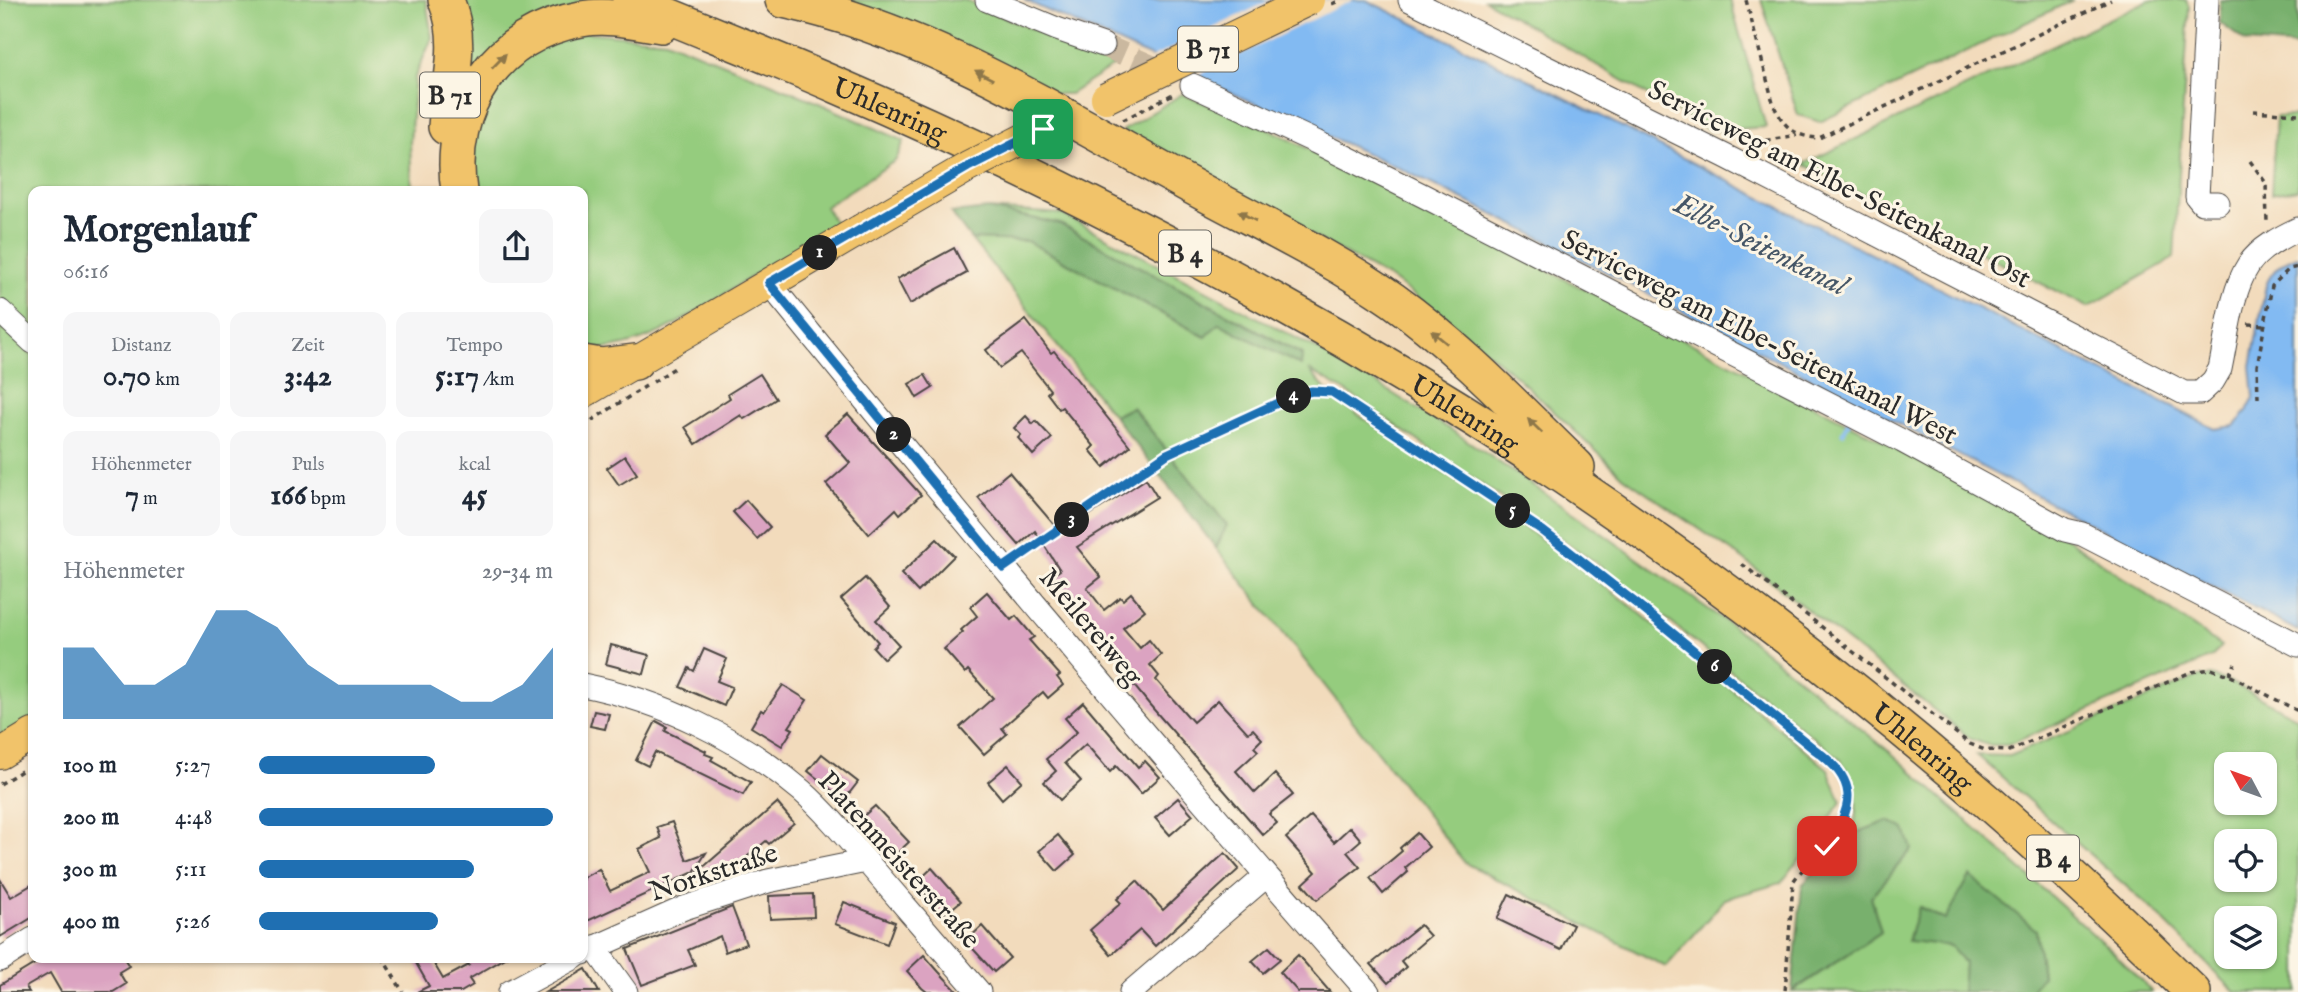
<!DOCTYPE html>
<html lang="de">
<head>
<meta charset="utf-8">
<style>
	body { margin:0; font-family:"IM FELL English",serif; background:#f6f6f7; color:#1f2937; height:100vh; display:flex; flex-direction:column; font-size:26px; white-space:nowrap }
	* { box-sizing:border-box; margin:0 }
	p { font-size:23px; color:#747a83 }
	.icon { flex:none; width:38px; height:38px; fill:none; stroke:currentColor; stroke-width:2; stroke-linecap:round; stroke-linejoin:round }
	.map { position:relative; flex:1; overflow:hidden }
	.details { position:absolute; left:28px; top:186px; width:560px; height:777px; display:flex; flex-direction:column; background:#fff; border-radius:14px; box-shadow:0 2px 5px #0004 }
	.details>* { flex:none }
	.needle { width:46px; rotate:311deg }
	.fabs { position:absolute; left:2214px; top:752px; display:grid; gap:14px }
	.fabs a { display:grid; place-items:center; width:63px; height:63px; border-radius:14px; background:#fff; box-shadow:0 2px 5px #0004; font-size:35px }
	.pin { position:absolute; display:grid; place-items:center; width:60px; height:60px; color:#fff; margin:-30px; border-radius:14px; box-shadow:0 4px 10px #0006 }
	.km { position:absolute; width:35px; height:35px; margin:-18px; border-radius:50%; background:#222; color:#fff; font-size:19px; line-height:35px; text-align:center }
	.round { display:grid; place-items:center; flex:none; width:74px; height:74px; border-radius:14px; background:#f6f6f7 }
	.summary { display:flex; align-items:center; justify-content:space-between; height:119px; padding:0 35px }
	h1 { font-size:38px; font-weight:800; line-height:52px }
	.figures { display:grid; grid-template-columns:repeat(3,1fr); gap:10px; height:119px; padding:7px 35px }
	.figures div { display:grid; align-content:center; border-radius:14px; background:#f6f6f7; text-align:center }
	.figures b { font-size:30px; font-weight:800 }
	.figures small { font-size:19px; font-weight:400 }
	.figures p { font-size:19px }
	.chart { height:196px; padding:14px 35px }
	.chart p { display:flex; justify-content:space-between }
	.chart svg { width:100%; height:126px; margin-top:7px; fill:#1f6fb2; opacity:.7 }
	ul { padding:0 35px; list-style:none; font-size:23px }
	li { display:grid; grid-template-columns:112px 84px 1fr; align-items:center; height:52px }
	li i { height:18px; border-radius:9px; background:#1f6fb2 }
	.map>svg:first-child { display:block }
</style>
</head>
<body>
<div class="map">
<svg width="2298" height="992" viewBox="0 0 2298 992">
	<rect width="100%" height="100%" fill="#fcf5e5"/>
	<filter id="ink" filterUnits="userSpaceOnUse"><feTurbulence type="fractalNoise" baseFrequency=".0143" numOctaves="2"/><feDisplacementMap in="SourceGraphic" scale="14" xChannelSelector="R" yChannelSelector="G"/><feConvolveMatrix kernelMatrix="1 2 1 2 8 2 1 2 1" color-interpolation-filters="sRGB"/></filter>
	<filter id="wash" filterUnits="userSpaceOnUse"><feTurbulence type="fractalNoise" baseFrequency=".00686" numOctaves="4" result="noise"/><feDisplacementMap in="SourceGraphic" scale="28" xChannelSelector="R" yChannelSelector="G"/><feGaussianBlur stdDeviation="1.57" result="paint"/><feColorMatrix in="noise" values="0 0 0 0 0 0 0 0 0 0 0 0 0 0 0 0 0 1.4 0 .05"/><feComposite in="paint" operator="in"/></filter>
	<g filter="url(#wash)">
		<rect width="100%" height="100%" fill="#f2dbbc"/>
		<g fill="#95cc7e" stroke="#607c54" stroke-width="2" fill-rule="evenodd">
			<path d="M 0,0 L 426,0 L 432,38 L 415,77 L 410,143 L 412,191 L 33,191 L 33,330 L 0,299 Z"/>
			<path d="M 456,0 L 599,0 L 574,8 L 457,110 Z"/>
			<path d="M 829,0 L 964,0 L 1115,65 L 1070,94 L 1050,94 Z"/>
			<path d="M 1485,0 L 1730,0 L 1766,127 L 1710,131 Z"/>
			<path d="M 1761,0 L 2073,0 L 1820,122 L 1798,115 Z"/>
			<path d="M 2149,0 L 2186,0 L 2189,7 L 2174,258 L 2088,307 L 1803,164 Z"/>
			<path d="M 573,31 L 666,40 L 812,100 L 904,141 L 896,160 L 825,207 L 836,224 C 804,244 772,264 740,284 C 693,314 641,353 583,349 L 583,191 L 467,191 L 465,147 L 512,59 Z"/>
			<path d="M 1182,94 L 1267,128 L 2043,522 L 2221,646 L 2212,657 L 2008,745 L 1988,745 L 1971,739 L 1743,559 L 1624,477 L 1517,377 L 1454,325 L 1393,280 L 1122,131 Z"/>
			<path d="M 2298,116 L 2298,189 L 2271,194 L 2276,117 Z"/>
			<path d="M 988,209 L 1062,214 L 1349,366 L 1456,433 L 1578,516 L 1746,636 L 1896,757 L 2113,952 L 2152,992 L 2030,992 L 2042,975 L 2036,930 L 2007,909 L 1945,920 L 1920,907 L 1908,940 L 1951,946 L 1964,963 L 1962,992 L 1792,992 L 1881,932 L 1871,897 L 1912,849 L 1888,821 L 1853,834 C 1859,800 1858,790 1841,760 L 1602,567 L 1347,392 L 1309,370 L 1331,396 L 1543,540 L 1635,609 L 1828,769 L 1841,802 L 1816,839 L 1781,883 L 1725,899 L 1666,967 L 1465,863 L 1216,548 L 1226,525 L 1132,407 L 1114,416 L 971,239 L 1027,241 L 1205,337 L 1219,323 L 1301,365 L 1302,354 L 1060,224 Z"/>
			<path d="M 0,324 L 33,356 L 33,718 L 0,739 Z"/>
			<path d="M 2211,676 L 2228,681 L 2298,718 L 2298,992 L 2235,992 L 2152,909 L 1977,755 L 2010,756 L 2197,677 ZM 2226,765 L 2264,765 L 2264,803 L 2226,803 ZM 2226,842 L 2264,842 L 2264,880 L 2226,880 ZM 2226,919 L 2264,919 L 2264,957 L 2226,957 Z"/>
		</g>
		<g fill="#78b06d" stroke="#526e4c" stroke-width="2">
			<path d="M 2220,0 L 2298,1 L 2298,46 L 2246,42 L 2220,23 Z"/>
			<path d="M 988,209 L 1060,224 L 1302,355 L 1301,366 L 1219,323 L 1206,337 L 1027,241 L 971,239 L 951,213 Z"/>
			<path d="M 1132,407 L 1227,525 L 1216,548 L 1114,416 Z"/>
			<path d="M 1888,821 L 1905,829 L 1912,849 L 1871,897 L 1881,932 L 1792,991 L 1802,885 L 1853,834 Z"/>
			<path d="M 1970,876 L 2036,930 L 2042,976 L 2030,992 L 1962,992 L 1964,963 L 1951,946 L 1908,941 L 1919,907 L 1945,920 Z"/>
		</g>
		<path fill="#82baf2" stroke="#56728e" stroke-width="2" d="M 1024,0 L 1366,0 L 1538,84 L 2215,429 L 2234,426 L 2246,413 L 2254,397 L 2251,366 L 2266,285 C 2272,270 2282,261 2298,256 L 2298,631 L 1535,235 L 1397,167 Z"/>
		<path fill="#f2dbbc" d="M 1271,0 L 1353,0 L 1190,79 L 1147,60 Z"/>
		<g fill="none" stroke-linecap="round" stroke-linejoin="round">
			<path stroke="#82baf2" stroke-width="5" d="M 1843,433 L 1849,421"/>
		</g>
		<g id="blocks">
			<g fill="#dba3c1">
				<path d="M 954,248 L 967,273 L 910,304 L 897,279 Z"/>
				<path d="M 1026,320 L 1051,353 L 1054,351 L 1130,446 L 1104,467 L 1090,450 L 1094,446 L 1062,407 L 1059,409 L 1047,393 L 1050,390 L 1021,353 L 1000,368 L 986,350 Z"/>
				<path d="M 760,374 L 776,399 L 744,419 L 741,415 L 696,444 L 685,427 L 730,398 L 728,394 Z"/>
				<path d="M 925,375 L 933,388 L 917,398 L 909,384 Z"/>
				<path d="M 848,414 L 921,495 L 900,514 L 896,509 L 869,534 L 826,484 L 850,463 L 825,434 Z"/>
				<path d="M 1026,416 L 1033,424 L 1036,421 L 1052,438 L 1033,455 L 1018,438 L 1021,435 L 1014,428 Z"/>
				<path d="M 625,456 L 637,474 L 619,485 L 607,468 Z"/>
				<path d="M 1009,472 L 1061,533 L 1146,479 L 1157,497 L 1077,547 L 1101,577 L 1087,588 L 1104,610 L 1120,597 L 1123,600 L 1131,593 L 1145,610 L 1123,628 L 1140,648 L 1149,640 L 1161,655 L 1150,665 L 1159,676 L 1156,680 L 1193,722 L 1218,700 L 1248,733 L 1253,729 L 1262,739 L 1254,747 L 1258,751 L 1236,771 L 1255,793 L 1275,774 L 1293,795 L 1269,814 L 1277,823 L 1263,835 L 1149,704 L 1118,666 L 1123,662 L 1094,627 L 1090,631 L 1048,579 L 1060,570 L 1035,531 L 1019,545 L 978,498 Z"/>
				<path d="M 746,500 L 770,527 L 757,539 L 733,512 Z"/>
				<path d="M 937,539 L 954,556 L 918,592 L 901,574 Z"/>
				<path d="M 865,578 L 890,607 L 876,620 L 899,645 L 884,659 L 873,647 L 878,642 L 841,599 Z"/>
				<path d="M 987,592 L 1011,620 L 1016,616 L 1034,637 L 1029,640 L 1060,675 L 1057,677 L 1063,685 L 1048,698 L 1043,692 L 1002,728 L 1007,734 L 984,754 L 960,727 L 993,698 L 968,670 L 965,673 L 944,649 L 963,632 L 961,630 L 977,616 L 970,607 Z"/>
				<path d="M 611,645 L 649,655 L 644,674 L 606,664 Z"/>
				<path d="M 704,649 L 727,659 L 717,681 L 732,687 L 724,706 L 680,687 L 689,668 L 694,671 Z"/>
				<path d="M 783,685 L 807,700 L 789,727 L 793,729 L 782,746 L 751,727 L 761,710 L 764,712 Z"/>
				<path d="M 1083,702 L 1138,767 L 1145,761 L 1160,777 L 1141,794 L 1116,766 L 1110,772 L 1086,744 L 1065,763 L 1081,781 L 1060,800 L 1044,782 L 1056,771 L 1046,759 L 1077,732 L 1065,718 Z"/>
				<path d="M 594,711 L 609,714 L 605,729 L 590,726 Z"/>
				<path d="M 656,721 L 667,727 L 665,731 L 706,751 L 705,754 L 713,757 L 711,760 L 751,782 L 743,795 L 655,752 L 648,766 L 636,760 Z"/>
				<path d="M 822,754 L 858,782 L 844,800 L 808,771 Z"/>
				<path d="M 1008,765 L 1022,781 L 1002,799 L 988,782 Z"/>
				<path d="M 1178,798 L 1193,815 L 1170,835 L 1155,818 Z"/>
				<path d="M 777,803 L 794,823 L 769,844 L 766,841 L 736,866 L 734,863 L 692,877 Z"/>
				<path d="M 875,806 L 909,842 L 894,856 L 860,819 Z"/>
				<path d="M 1311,816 L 1334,842 L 1350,827 L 1361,840 L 1347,852 L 1360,867 L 1317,900 L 1303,884 L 1316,872 L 1286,838 Z"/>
				<path d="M 672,822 L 687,860 L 706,853 L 694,872 L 583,923 L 583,878 L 599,869 L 610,891 L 650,872 L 639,849 L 661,838 L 657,827 Z"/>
				<path d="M 1417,833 L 1429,847 L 1405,868 L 1408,872 L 1383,894 L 1370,878 L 1402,851 L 1400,848 Z"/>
				<path d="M 1058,835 L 1075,855 L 1057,871 L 1039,851 Z"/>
				<path d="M 1225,853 L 1239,869 L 1155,946 L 1140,930 L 1111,955 L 1090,930 L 1121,903 L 1117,899 L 1137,881 L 1163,910 Z"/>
				<path d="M 932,868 L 961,901 L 944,915 L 916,883 Z"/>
				<path d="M 0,879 L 11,897 L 33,884 L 33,917 L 0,937 Z"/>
				<path d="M 813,894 L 814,917 L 770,919 L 769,896 Z"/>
				<path d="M 1509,894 L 1573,925 L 1561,950 L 1497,919 Z"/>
				<path d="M 844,902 L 895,922 L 887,944 L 835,924 Z"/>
				<path d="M 732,907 L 746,944 L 725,952 L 720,936 L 688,950 L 695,965 L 642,985 L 627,949 Z"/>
				<path d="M 1420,925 L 1430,936 L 1401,961 L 1406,967 L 1388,983 L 1371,964 Z"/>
				<path d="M 982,926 L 1010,958 L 994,972 L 966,941 Z"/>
				<path d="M 1269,947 L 1280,959 L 1263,973 L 1252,961 Z"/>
				<path d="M 924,955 L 939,972 L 958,992 L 927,992 L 922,988 L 907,971 Z"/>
				<path d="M 1298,955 L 1330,992 L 1298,992 L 1280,972 Z"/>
				<path d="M 46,957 L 123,957 L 129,966 L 119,972 L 126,984 L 113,992 L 61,992 L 50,973 L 26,987 L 29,992 L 0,992 L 0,985 Z"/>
				<path d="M 426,957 L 430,957 L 443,979 L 469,965 L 465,957 L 507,957 L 469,979 L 473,985 L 461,992 L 417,992 L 429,986 L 416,963 Z"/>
				<path d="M 586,969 L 599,992 L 546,992 L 569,979 Z"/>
			</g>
		</g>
	</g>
	<g filter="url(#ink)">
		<use href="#blocks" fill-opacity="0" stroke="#494541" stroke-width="2"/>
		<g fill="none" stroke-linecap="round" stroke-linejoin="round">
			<path stroke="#cab89f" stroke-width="23" stroke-dasharray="23 11" stroke-linecap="butt" d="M 1103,45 L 1173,76"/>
			<g stroke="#494541" stroke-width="25">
				<g id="minor">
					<path d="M 987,0 L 1057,29 L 1103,45"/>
					<path d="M 1410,0 L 1725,156 L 2184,393 L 2200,393 L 2213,381 L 2220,369 C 2227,337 2231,291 2249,264 C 2260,248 2281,237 2298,229"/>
					<path d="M 2207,0 L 2197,197 L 2202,203 L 2218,203"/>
					<path d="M 1192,85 L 1316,142 L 1424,196 L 1902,441 L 2065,530 L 2082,534 L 2298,645"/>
					<path d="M 769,283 C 964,523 1164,759 1368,992"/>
					<path d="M 0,311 L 33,342"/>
					<path d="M 583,685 C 663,701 739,738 802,791 C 829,815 851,843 874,870 C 909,911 944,951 979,992"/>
					<path d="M 594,947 L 626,992"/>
					<path d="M 583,953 L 684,908 L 768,881 L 866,861"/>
					<path d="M 0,960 L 33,939"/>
					<path d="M 510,992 L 575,957"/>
					<path d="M 1131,992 L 1266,876"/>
				</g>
			</g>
			<g stroke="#494541" stroke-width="32">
				<g id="major">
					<path d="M 583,393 L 860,230"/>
					<path d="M 0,754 L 33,734"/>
				</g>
			</g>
			<g stroke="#494541" stroke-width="38">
				<g id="highway">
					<path id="s1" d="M 630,0 C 699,29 769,56 838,86 C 987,150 1133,223 1275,301 C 1612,487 1919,722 2193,992"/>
					<path d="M 783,0 C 928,31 1057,113 1186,183 C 1253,220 1330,256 1393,300 C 1460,348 1518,410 1577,467"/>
					<path d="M 446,127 C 449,83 464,43 446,0"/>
					<path d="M 459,191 C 446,107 497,33 581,19 C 608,14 635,21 661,25"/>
					<path d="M 583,363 L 601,366 L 635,362"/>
				</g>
			</g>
			<g stroke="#494541" stroke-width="3.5" stroke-dasharray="5 5" stroke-linecap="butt">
				<path d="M 1746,0 L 1774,106 C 1784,127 1795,137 1819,138 L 2111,0"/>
				<path d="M 2253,111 L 2298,114"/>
				<path d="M 1123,120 L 1175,93"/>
				<path d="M 1746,144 L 1797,135"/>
				<path d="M 2250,161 L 2266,183 L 2267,224"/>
				<path d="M 2248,324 L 2264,325"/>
				<path d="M 653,382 L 676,367"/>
				<path d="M 2258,398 L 2257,366 L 2272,286 L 2289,269 L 2298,267"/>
				<path d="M 583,426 L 646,386"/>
				<path d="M 1018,558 L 1167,454 L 1295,395 L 1312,391 L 1332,392 L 1543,531 L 1637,604 L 1814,749 C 1820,753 1828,757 1833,762 C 1859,787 1847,822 1827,846 C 1815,859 1802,868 1793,882 L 1785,992"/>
				<path d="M 1742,564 L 1970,744 L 1985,750 L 2009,751 L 2191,672 L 2211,669 L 2229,675 L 2298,711"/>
				<path d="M 2229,675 L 2235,664"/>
				<path d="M 0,784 L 33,764"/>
				<path d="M 382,957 L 403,992"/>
			</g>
			<use href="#minor" stroke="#fff" stroke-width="23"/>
			<use href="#major" stroke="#f1c36a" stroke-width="30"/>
			<use href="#highway" stroke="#f1c36a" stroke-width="35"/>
			<g stroke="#494541" stroke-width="32" stroke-linecap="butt">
				<g id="major-bridge">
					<path d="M 1106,98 L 1309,0"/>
					<path d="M 860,230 L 968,167 L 1043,129"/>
				</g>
			</g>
			<path stroke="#494541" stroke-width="3.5" stroke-dasharray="5 5" stroke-linecap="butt" d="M 1332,4 L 1341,0"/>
			<use href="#major-bridge" stroke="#f1c36a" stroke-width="30"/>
		</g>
		<defs><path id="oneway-solid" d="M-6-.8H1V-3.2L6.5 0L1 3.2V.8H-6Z" transform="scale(1.75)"/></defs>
		<g fill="#8e774a">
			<use href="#oneway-solid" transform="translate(499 61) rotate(-46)"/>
			<use href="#oneway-solid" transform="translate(984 75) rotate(-153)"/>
			<use href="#oneway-solid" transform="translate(1247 216) rotate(-151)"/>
			<use href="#oneway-solid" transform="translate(1439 337) rotate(-141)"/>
			<use href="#oneway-solid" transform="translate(1535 426) rotate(-136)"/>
		</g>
	</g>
	<g fill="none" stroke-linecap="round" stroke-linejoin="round" filter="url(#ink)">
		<g stroke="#fff" stroke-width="14">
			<path id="route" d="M 1043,129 L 968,167 L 769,283 L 1003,568 L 1167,454 L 1295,395 L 1312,391 L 1332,392 L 1543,531 L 1637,604 L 1814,749 C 1859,780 1855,805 1827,846"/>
		</g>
		<use href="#route" stroke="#1f6fb2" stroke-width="9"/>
	</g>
	<g text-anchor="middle" stroke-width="6" stroke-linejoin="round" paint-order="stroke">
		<g fill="#fcf5e5" stroke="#6a6863" stroke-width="2">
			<rect x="1178" y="26.5" width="60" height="45" rx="5"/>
			<rect x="420" y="72.5" width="60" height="45" rx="5"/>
			<rect x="1159" y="230.5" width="52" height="45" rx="5"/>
			<rect x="2027" y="835.5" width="52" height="45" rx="5"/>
		</g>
		<g font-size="26" font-weight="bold" fill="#2b2b2b">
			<text x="1208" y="58">B 71</text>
			<text x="450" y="104">B 71</text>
			<text x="1185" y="262">B 4</text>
			<text x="2053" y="867">B 4</text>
		</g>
		<g font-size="28" fill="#2b2b2b" stroke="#fcf5e5">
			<text dy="10" stroke="none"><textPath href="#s1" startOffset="282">Uhlenring</textPath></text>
			<text transform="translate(1840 183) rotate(27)" y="10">Serviceweg am Elbe-Seitenkanal Ost</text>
			<text transform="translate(1760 336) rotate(27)" y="10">Serviceweg am Elbe-Seitenkanal West</text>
			<text dy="10" stroke="none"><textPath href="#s1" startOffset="933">Uhlenring</textPath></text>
			<text transform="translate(1092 626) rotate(50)" y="10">Meilereiweg</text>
			<text dy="10" stroke="none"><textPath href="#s1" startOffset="1500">Uhlenring</textPath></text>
			<text transform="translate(900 859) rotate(48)" y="10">Platenmeisterstraße</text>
			<text transform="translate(713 871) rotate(-18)" y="10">Norkstraße</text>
		</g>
		<g font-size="30" font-style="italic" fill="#455667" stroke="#fcf5e5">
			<text transform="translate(1761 244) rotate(27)" y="10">Elbe-Seitenkanal</text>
		</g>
	</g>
</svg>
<div class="fabs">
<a><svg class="needle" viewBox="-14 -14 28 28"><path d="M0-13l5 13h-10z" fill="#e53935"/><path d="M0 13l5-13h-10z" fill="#747a83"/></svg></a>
<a><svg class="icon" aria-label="locate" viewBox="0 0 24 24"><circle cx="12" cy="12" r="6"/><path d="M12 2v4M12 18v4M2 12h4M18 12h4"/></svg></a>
<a><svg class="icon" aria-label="layers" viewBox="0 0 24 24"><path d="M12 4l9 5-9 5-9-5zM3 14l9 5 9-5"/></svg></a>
</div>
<div class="pin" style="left:1043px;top:129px;background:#1e9e55"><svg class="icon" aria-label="arrive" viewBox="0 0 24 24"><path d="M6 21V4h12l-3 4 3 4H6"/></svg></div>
<div class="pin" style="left:1827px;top:846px;background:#d93025"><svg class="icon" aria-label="check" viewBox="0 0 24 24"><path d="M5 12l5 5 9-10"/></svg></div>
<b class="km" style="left:820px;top:253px">1</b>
<b class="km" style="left:894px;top:435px">2</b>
<b class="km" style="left:1072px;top:520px">3</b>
<b class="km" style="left:1294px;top:396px">4</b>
<b class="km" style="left:1513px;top:511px">5</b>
<b class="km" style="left:1715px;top:667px">6</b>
<section class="details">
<div class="summary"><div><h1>Morgenlauf</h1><p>06:16</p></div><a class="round"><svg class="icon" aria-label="share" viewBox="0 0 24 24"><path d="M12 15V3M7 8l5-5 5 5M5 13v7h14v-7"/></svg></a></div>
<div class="figures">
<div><p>Distanz</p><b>0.70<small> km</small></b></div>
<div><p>Zeit</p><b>3:42</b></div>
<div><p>Tempo</p><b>5:17<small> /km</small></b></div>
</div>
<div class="figures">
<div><p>Höhenmeter</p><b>7<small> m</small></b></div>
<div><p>Puls</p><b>166<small> bpm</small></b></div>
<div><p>kcal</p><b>45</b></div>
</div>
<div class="chart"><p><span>Höhenmeter</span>29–34 m</p>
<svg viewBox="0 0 160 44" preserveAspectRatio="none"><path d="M0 44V19L10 19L20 32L30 32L40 25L50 6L60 6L70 12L80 25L90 32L100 32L110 32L120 32L130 38L140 38L150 32L160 19V44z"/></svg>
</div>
<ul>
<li><b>100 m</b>5:27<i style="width:60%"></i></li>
<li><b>200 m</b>4:48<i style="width:100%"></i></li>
<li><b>300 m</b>5:11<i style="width:73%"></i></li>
<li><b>400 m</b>5:26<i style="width:61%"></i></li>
</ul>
</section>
</div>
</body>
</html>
